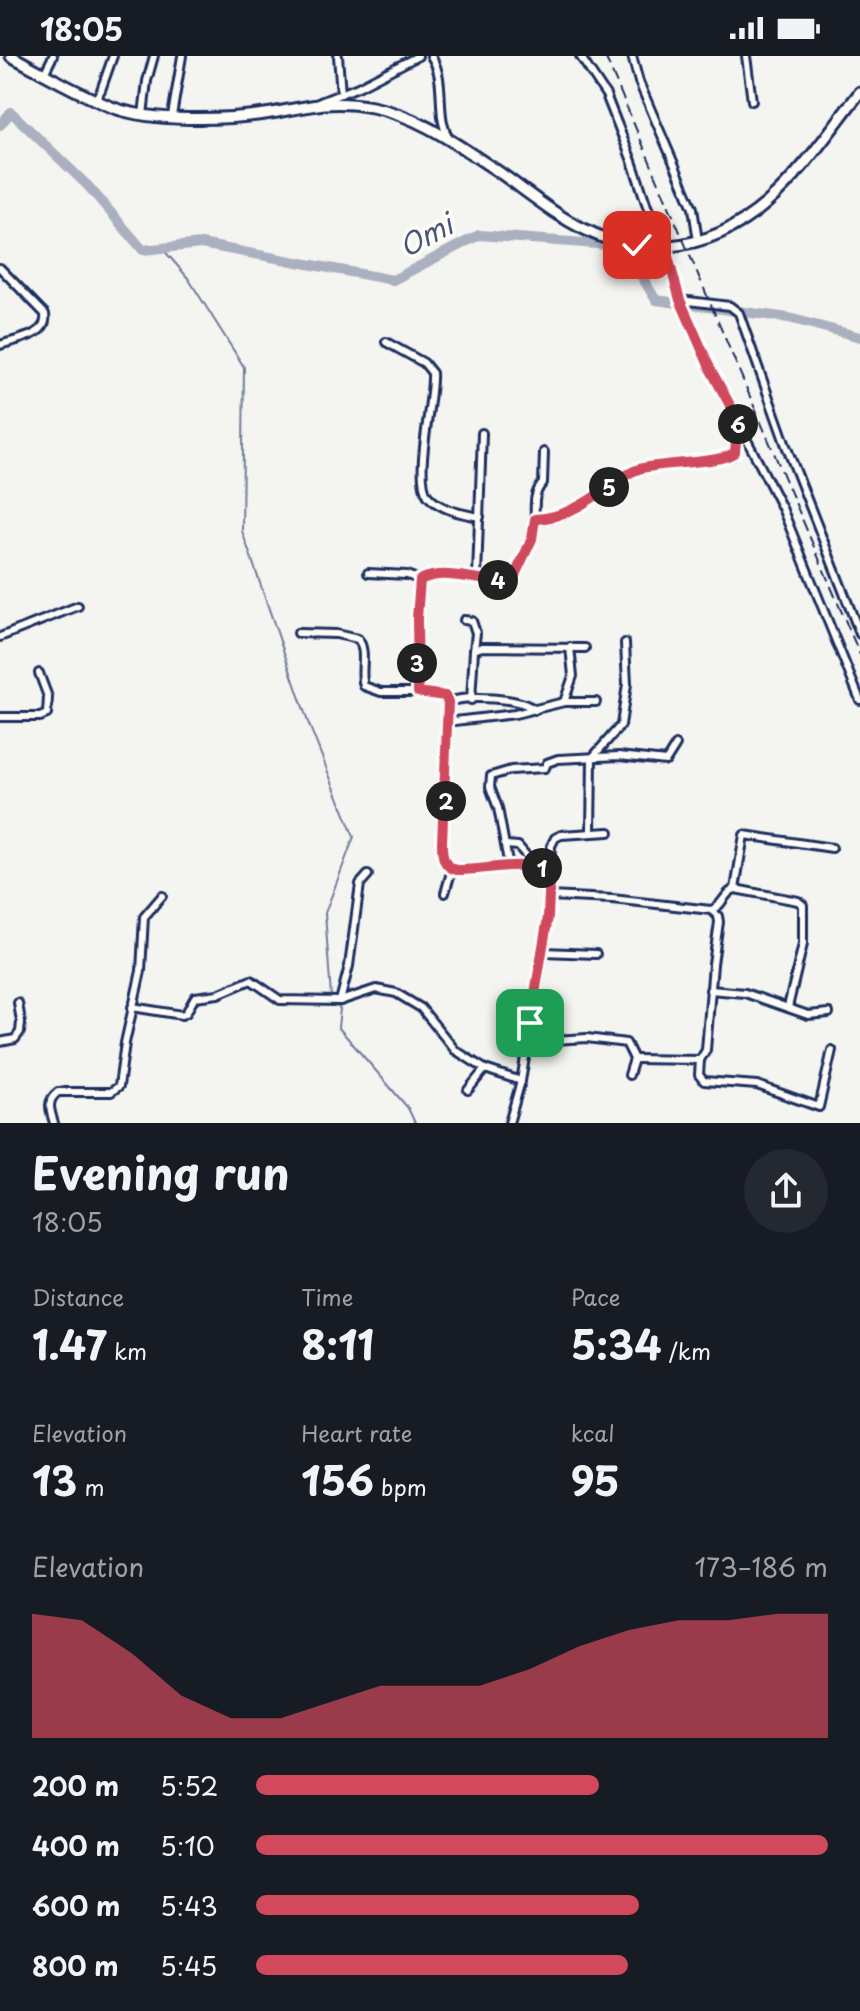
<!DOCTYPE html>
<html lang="en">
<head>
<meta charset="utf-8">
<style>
	body { margin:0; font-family:"Playpen Sans",sans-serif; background:#242831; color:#f1f3f6; height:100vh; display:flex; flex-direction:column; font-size:30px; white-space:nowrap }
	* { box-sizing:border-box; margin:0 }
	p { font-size:26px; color:#9ea1a6 }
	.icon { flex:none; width:44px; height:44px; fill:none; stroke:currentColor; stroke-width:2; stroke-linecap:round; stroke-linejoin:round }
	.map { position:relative; height:1067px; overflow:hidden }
	.side { display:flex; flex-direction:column; background:#171b24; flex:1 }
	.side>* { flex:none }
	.pin { position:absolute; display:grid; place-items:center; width:68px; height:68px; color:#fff; margin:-34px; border-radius:16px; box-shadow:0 4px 12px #0006 }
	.km { position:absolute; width:40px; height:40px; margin:-20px; border-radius:50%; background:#222; color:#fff; font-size:22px; line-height:40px; text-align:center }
	.round { display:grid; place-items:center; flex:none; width:84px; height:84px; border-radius:42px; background:#242831 }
	.summary { display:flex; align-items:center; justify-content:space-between; height:136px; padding:0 32px }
	h1 { font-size:44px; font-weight:700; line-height:60px }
	.stats { display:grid; grid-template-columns:repeat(3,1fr); gap:12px; height:136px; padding:8px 32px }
	.stats div { display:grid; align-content:center }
	.stats b { font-size:40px; font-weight:700 }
	.stats small { font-size:22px; font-weight:400 }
	.stats p { font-size:22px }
	.chart { height:224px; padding:16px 32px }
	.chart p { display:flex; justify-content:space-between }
	.chart svg { width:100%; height:144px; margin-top:8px; fill:#d1495b; opacity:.7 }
	ul { padding:0 32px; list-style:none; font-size:26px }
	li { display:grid; grid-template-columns:128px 96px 1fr; align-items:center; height:60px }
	li i { height:20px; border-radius:10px; background:#d1495b }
	.status { display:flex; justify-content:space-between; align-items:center; height:56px; padding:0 40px; background:#171b24; direction:ltr }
	.status svg { height:22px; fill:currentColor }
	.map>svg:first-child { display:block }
</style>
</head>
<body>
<div class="status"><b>18:05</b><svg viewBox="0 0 49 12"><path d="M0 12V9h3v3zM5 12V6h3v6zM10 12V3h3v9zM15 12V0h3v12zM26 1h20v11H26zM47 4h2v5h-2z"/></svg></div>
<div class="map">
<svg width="860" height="1067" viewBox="0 0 860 1067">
	<rect width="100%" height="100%" fill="#f4f4f1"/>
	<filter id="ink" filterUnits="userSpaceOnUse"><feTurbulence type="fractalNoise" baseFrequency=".0125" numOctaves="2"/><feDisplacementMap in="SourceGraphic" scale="16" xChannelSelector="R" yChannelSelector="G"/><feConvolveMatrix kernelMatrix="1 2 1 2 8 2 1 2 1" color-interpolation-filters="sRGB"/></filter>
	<g filter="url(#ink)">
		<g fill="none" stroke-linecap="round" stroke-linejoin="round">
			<path stroke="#717c98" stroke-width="2" d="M 162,192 L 188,222 L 244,311 L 242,475 L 308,666 L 354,781 L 325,857 L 331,941 L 340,953 L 338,971 L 408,1052 L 415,1067"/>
			<path stroke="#aab0bf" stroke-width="10" d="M 0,69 L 11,56 L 88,130 L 143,194 L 201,188 L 393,224 L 479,179 L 623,190 L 656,244 L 789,262 L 860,281"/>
			<g stroke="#1b2f5e" stroke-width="12">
				<g id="street">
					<path d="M 338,0 L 341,38"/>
					<path d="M 431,0 C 447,25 435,56 448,81"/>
					<path d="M 580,0 L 606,39 L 632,105 L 647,150 L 665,190 L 680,244 L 711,314 L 782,452 L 860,644"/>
					<path d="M 632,0 L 639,26 L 693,152 L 698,185"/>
					<path d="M 746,0 L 752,45"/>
					<path d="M 45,16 L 53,0"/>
					<path d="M 95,44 L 101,34 L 113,0"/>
					<path d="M 320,46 L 358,31 L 418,0"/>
					<path d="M 143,59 L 147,25 L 154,0"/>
					<path d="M 172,60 L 182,0"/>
					<path d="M 0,212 L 45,258 C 49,280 17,283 0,289"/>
					<path d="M 680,244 L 730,250 L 739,257 L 785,387 L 860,578"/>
					<path d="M 386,286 L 424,307 L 432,317 C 434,343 413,421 428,440 C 440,454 463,458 480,461"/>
					<path d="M 535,463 C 565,463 589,444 613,428 C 622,422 630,415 640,413 C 671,404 703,409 733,399 L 736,392 L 738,364"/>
					<path d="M 368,517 L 407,519 L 420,524"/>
					<path d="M 477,521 L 482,377"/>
					<path d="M 464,564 L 472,565 L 476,577 L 474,594"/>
					<path d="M 298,577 L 336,578 L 358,583 C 368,596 359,615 364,630 L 381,636 L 418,636"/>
					<path d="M 0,581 L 78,550"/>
					<path d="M 471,644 L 474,594 L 482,591 L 585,592"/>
					<path d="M 448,646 L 442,639 L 418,636 L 417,562 L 420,524 C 450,508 484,532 514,521 C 519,514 532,484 534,475 C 537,457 530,440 543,427 L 544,396"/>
					<path d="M 448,646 L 442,787 C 442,800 443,811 457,814 C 487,813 522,804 550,815"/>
					<path d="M 448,646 C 467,639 520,641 535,654"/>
					<path d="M 564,646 L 596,646"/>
					<path d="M 0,661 L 40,661 L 47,658 L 48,641 L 39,617"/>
					<path d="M 446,666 L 515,658 L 564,646 L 573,620 L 570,591"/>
					<path d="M 591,776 L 592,702 L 621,669 L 627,628 L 625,587"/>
					<path d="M 506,789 L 518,790 L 536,811"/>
					<path d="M 509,811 L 498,752 L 490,731 L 491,720 L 511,714 L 545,712 L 547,707 L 558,703 L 619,700 L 666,705 L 676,689"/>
					<path d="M 735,833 L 744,779 L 832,792"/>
					<path d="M 445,837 L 452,813"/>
					<path d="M 549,840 L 612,843 L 711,854 C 724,850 723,837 735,833 L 798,845 L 803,849 L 803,888 L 788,951"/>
					<path d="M 543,896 L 596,898"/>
					<path d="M 710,934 L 745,937 L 808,959 L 829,957"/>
					<path d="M 340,945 L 349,910 L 360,828 L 368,819"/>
					<path d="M 132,951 L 182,959 L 186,957 L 195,941 L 218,938 L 251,924 L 280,944 L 340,945 L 376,933 L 396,937 L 421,952 L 455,994 L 485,1013 L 521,1025"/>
					<path d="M 528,980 L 554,984 L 587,982 L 626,987 L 634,1003 L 629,1019"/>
					<path d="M 0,986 L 15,983 L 20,976 L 21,966 L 18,947"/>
					<path d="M 634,1003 L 700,1004 L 706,994 L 713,908 L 719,866 L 718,860 L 711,854"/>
					<path d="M 700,1004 L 699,1019 L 704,1025 L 757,1029 L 819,1051 L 832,994"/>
					<path d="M 468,1034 L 485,1013"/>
					<path d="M 54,1067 C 50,1054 46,1045 58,1036 L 111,1036 L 119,1030 L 125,987 L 141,915 L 144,861 L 162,840"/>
					<path d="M 509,1067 L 521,1025 L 543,896 L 548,861 L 551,790 L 555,782 L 561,779 L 609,776"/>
				</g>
			</g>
			<g stroke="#1b2f5e" stroke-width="15">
				<path id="secondary" d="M 11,0 C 45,18 78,38 114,52 C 154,66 223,64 265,58 C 306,52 328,42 372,51 C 419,60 456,88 496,114 C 525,134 554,159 586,174 C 612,187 641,192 669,190 C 761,183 808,102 860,36"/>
			</g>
			<use href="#street" stroke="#fdfcf7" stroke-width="6"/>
			<use href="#secondary" stroke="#fdfcf7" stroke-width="9"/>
			<path stroke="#1b2f5e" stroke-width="2" stroke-dasharray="12 6" stroke-linecap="butt" d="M 605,0 L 860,599"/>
		</g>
	</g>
	<g fill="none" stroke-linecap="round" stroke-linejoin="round" filter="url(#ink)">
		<g stroke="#fff" stroke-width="16">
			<path id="route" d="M 530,967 L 548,861 L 550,815 C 522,804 487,814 457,814 C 443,811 442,800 442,787 L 448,646 L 445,640 L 418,636 L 417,562 L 420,524 C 450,509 483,532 514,521 L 532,483 L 535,463 C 565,462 589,445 613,428 C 621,422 629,416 639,413 C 661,406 722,408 735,396 L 738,364 L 711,314 L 680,244 L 665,190 L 637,189"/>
		</g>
		<use href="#route" stroke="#d1495b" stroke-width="10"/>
	</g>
	<g text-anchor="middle" stroke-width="7" stroke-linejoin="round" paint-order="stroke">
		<g font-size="28" font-style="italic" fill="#46567b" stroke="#fdfcf7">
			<text transform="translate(426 180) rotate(-28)" y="10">Omi</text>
		</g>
	</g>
</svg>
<div class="pin" style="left:530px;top:967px;background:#1e9e55"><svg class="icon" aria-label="arrive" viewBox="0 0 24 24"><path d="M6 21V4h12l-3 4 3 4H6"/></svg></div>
<div class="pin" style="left:637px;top:189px;background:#d93025"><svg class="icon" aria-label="check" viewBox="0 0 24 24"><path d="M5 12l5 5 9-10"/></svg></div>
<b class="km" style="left:542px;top:812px">1</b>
<b class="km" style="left:446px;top:745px">2</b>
<b class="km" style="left:417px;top:607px">3</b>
<b class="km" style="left:498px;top:524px">4</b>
<b class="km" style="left:609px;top:431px">5</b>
<b class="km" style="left:738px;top:368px">6</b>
</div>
<section class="side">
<div class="summary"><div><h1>Evening run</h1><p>18:05</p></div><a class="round"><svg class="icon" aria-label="share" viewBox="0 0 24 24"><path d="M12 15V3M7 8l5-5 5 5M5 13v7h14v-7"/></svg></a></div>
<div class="stats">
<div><p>Distance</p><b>1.47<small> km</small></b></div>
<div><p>Time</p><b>8:11</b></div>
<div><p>Pace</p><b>5:34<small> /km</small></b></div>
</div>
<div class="stats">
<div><p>Elevation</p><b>13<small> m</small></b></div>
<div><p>Heart rate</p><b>156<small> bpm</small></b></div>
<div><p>kcal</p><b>95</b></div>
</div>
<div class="chart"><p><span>Elevation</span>173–186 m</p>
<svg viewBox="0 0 160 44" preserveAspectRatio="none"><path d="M0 44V6L10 8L20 18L30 31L40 38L50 38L60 33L70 28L80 28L90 28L100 23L110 16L120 11L130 8L140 8L150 6L160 6V44z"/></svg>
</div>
<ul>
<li><b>200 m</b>5:52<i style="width:60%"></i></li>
<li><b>400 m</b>5:10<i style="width:100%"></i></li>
<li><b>600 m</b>5:43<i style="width:67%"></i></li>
<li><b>800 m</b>5:45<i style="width:65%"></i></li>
</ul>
</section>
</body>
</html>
